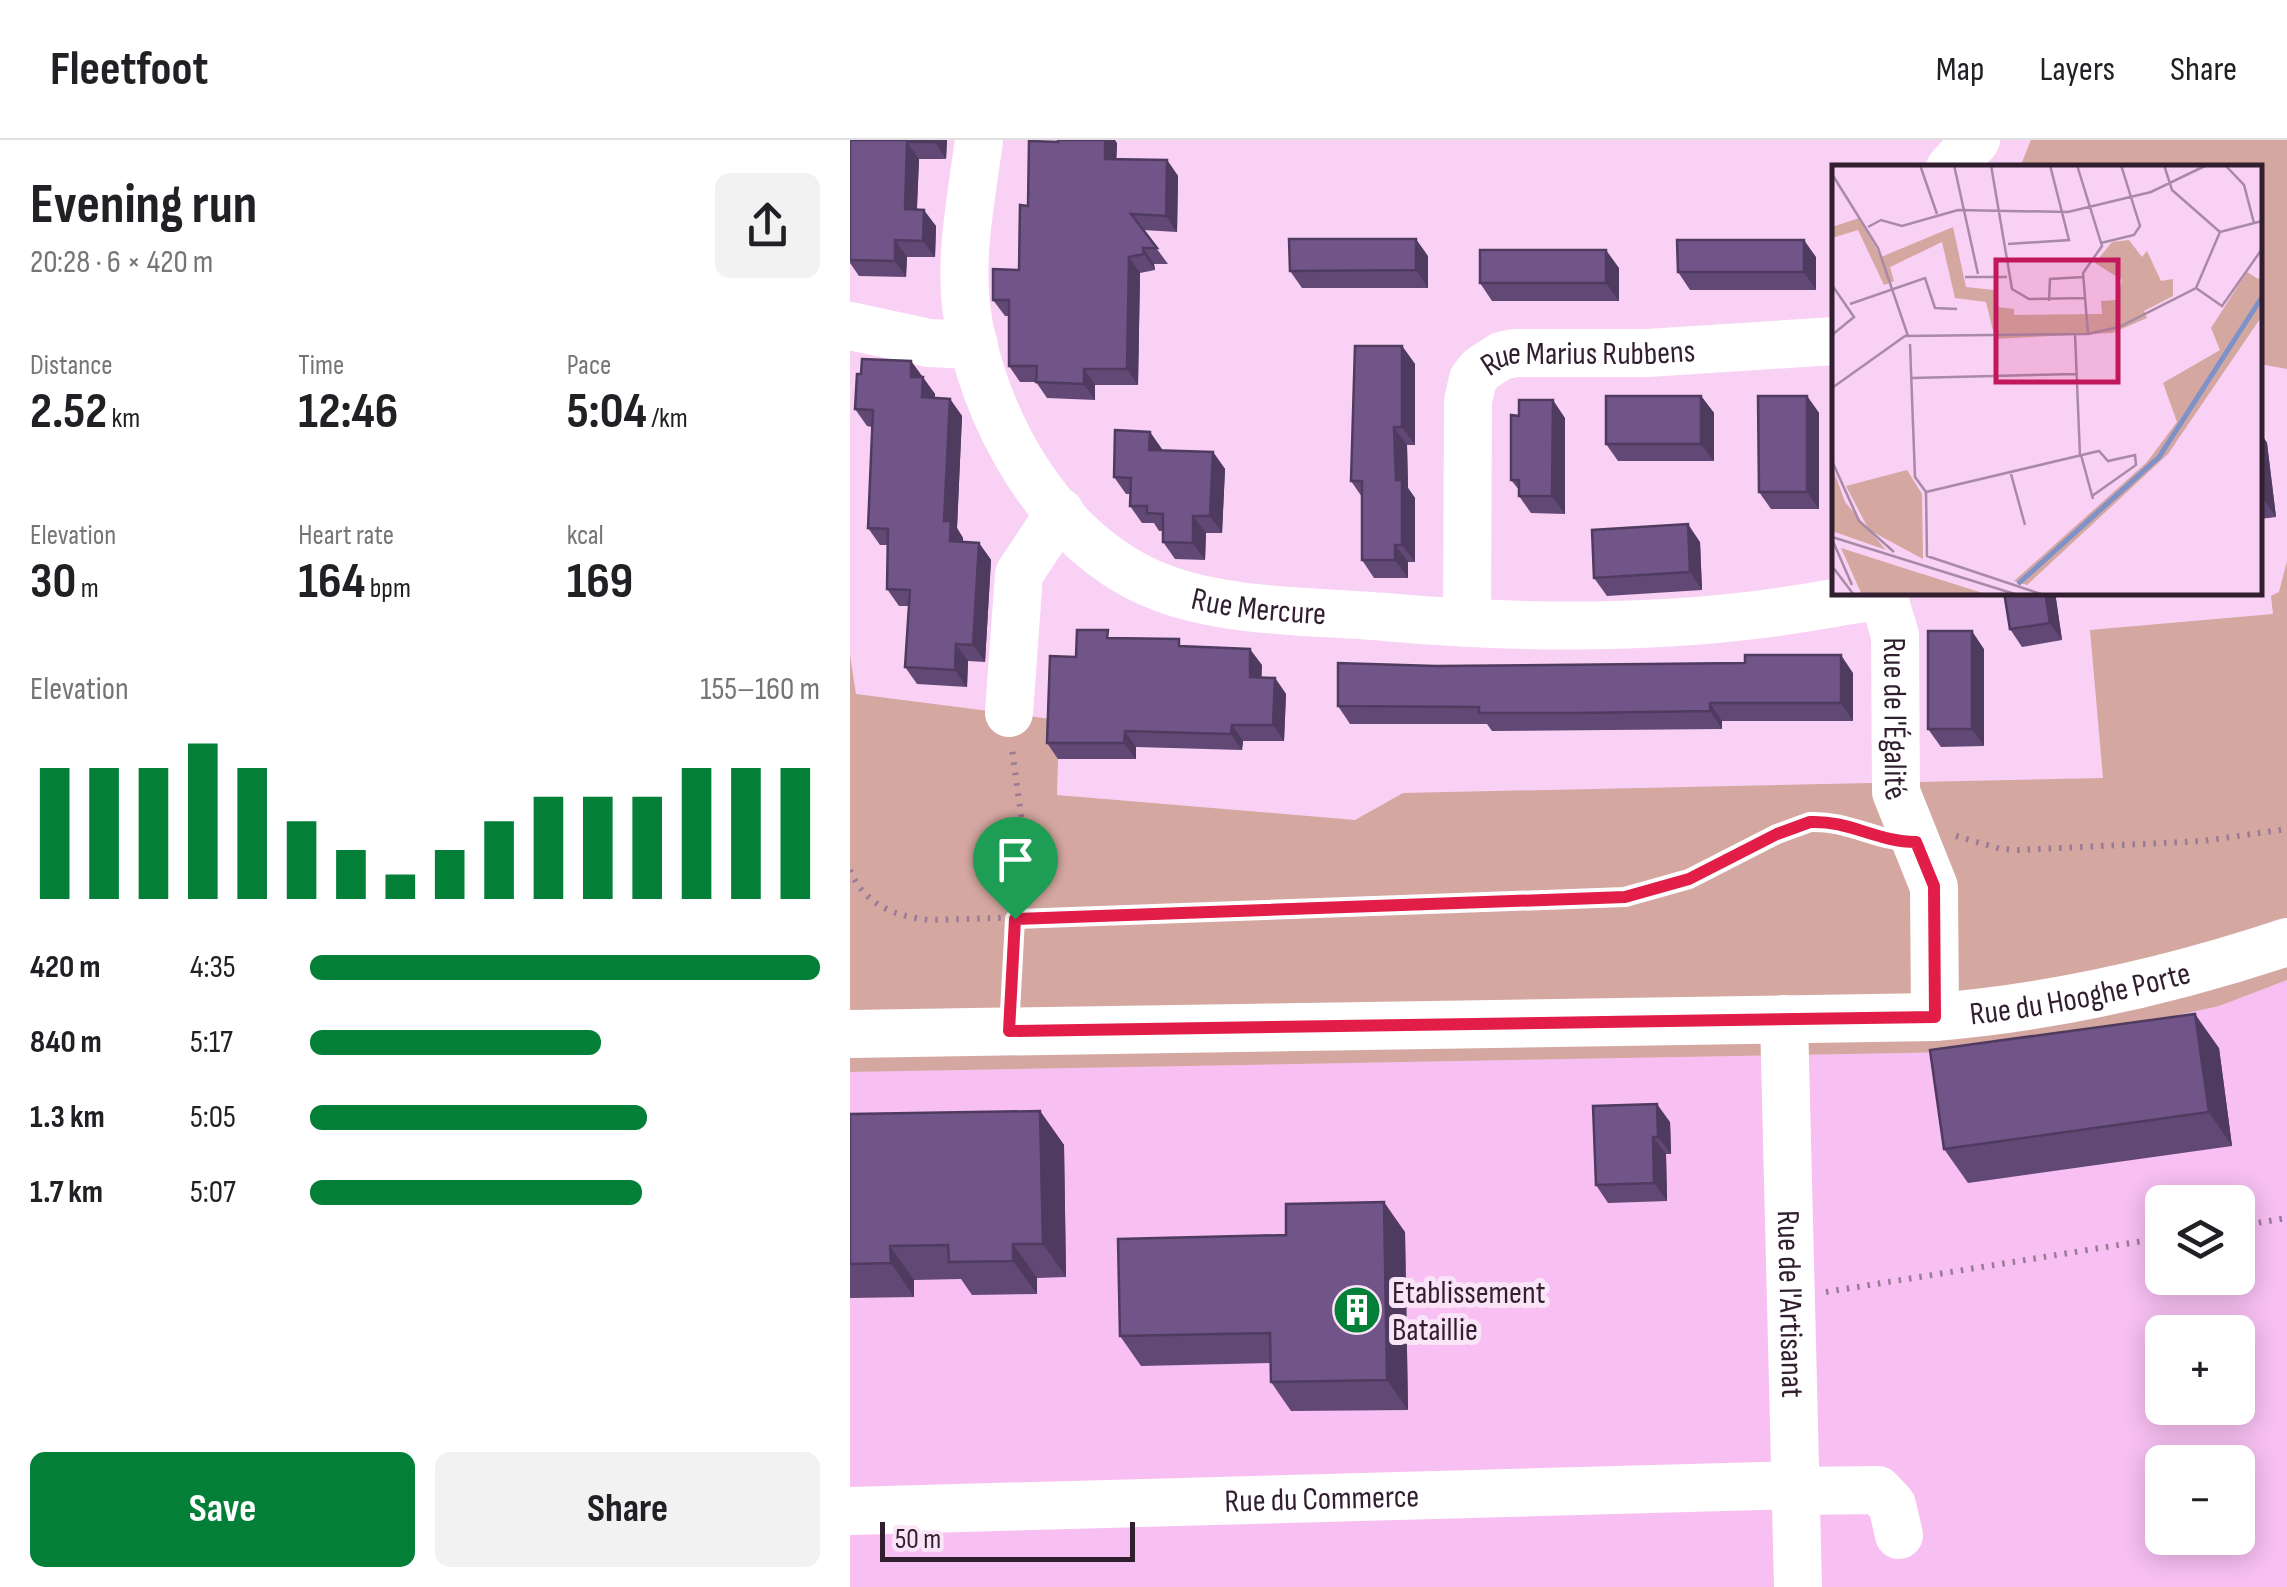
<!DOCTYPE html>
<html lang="en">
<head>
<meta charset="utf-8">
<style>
	body { margin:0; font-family:"Sofia Sans Condensed",sans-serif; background:#f2f2f2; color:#202124; height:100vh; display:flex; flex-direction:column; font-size:38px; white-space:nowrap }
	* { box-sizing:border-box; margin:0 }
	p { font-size:32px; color:#757577 }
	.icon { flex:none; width:55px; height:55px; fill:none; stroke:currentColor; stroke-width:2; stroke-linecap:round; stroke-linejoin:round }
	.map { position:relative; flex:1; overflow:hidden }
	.panel { display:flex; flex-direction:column; background:#fff; width:850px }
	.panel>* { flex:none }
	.buttons { position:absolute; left:1295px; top:1045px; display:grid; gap:20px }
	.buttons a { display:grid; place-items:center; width:110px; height:110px; border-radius:15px; background:#fff; box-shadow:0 5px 25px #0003; font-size:50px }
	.scale { position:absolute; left:30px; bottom:25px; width:255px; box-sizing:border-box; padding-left:10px; border:5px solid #311f30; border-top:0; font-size:28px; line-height:35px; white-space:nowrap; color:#311f30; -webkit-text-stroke:8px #fae5f8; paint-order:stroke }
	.pin { position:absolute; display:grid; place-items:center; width:85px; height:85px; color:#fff; margin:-102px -42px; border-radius:50% 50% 50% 0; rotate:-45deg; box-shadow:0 0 10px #0007 }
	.pin .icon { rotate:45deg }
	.round { display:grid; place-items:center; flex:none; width:105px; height:105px; border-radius:15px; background:#f2f2f2 }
	.headline { display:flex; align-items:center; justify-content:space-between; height:170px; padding:0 30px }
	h1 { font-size:55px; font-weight:700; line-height:75px }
	.figures { display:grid; grid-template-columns:repeat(3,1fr); gap:15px; height:170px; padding:10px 30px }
	.figures div { display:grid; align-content:center }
	.figures b { font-size:50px; font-weight:700 }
	.figures small { font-size:28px; font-weight:400 }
	.figures p { font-size:28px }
	.chart { height:280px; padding:20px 30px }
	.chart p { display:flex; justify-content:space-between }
	.chart svg { width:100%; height:180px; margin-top:10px; stroke:#047f37; stroke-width:6 }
	.cta { display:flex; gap:20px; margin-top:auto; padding:20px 30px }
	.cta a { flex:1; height:115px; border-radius:15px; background:#047f37; color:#fff; font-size:40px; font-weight:700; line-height:115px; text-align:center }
	.cta a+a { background:#f2f2f2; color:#202124 }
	ul { padding:0 30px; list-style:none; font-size:32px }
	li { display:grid; grid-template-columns:160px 120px 1fr; align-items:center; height:75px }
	li i { height:25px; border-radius:12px; background:#047f37 }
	header { display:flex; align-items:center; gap:60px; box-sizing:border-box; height:140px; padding:0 50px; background:#fff; border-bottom:2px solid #e0e0e0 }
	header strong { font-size:48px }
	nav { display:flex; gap:55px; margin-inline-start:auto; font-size:35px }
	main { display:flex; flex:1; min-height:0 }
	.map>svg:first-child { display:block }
</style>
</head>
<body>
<header>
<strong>Fleetfoot</strong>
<nav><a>Map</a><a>Layers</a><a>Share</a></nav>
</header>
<main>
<section class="panel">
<div class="headline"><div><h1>Evening run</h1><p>20:28 · 6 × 420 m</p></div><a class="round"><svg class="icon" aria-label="share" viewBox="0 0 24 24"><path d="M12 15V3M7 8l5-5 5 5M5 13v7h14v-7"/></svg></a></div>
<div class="figures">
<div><p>Distance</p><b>2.52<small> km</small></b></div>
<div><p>Time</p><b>12:46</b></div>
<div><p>Pace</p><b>5:04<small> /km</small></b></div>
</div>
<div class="figures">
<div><p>Elevation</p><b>30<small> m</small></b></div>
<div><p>Heart rate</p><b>164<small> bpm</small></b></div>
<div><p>kcal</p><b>169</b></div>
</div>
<div class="chart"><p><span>Elevation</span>155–160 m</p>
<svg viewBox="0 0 160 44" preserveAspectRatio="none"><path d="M5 44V12M15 44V12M25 44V12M35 44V6M45 44V12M55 44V25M65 44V32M75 44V38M85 44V32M95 44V25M105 44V19M115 44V19M125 44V19M135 44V12M145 44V12M155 44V12"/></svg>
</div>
<ul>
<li><b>420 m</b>4:35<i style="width:100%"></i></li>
<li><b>840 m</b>5:17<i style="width:57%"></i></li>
<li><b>1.3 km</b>5:05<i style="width:66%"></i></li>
<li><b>1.7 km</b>5:07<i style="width:65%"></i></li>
</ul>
<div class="cta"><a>Save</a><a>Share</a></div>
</section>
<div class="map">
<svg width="1437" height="1447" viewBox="0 0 1437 1447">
	<rect width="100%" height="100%" fill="#f9d1f5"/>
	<path fill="#f7bff2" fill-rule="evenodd" d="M 1437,840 L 1437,1447 L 0,1447 L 0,932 L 1164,911 L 1369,866 ZM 1312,1062 L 1388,1062 L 1388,1138 L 1312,1138 ZM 1312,1192 L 1388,1192 L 1388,1268 L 1312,1268 ZM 1312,1322 L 1388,1322 L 1388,1398 L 1312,1398 Z"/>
	<g fill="#d4a7a0">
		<path d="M 1181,0 L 1437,0 L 1437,229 L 1410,224 L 1410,28 L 1170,27 Z"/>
		<path d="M 1437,421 L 1437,840 L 1369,866 L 1164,911 L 0,932 L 0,515 L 6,554 L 209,580 L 207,655 L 505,680 L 553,653 L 1253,638 L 1240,490 L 1423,474 L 1421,456 L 1429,452 Z"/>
	</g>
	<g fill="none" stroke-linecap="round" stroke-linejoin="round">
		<g stroke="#997b96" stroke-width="6" stroke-dasharray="2.5 8" stroke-linecap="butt">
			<path d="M 1106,696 L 1151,709 L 1169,710 L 1353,701 L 1437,689"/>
			<path d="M 0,730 C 14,765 46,777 81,780 L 755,759 L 821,747 L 927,694 L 960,682 L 991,683 L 1021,695"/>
			<path d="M 160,855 L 171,675 L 162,609"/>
			<path d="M 1388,1086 L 1437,1078"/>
			<path d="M 976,1152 L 1312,1098"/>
		</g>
		<g stroke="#fff" stroke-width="48">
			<path id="s1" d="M 129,0 C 122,54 110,111 116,166 C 130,276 202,406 310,447 C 376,473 464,471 535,477 C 660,488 787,490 913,474 C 953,469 993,461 1032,455"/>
			<path d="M 1100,28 L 1126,0"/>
			<path d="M 0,186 L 79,203 L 124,205"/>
			<path id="s2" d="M 1032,452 L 1045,495 L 1046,652 L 1084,747 L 1085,877"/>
			<path id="s3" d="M 617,483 L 618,261 L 623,239 L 631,229 L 651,216 L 664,213 L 798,213 L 984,201"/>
			<path d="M 159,573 L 169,434 L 210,372"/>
			<path id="s4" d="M 934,879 L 948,1447"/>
			<path id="s5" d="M 0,894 L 1085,877 C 1206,867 1323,840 1437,802"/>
			<path d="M 945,1351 L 1028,1350 L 1042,1365 L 1049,1395"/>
			<path id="s6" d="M 0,1371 L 945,1345"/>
		</g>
	</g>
	<g fill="#614875">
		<path d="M 0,0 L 97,0 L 96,19 L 69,19 L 67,70 L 86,86 L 85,117 L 57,117 L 56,137 L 9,136 L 0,123 Z"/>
		<path d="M 267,3 L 266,19 L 317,20 L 328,36 L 327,92 L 293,90 L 318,124 L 304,124 L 305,130 L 290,133 L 288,245 L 245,245 L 245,260 L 197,258 L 186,242 L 170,242 L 159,226 L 159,176 L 155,176 L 143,160 L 169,130 L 178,66 Z"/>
		<path d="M 578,116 L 578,148 L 452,148 L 440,131 Z"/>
		<path d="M 966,117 L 966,150 L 840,150 L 828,132 Z"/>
		<path d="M 769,128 L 769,161 L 642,161 L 630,143 Z"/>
		<path d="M 552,206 L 565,224 L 565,305 L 557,305 L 558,348 L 565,358 L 565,422 L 558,422 L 558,438 L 524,438 L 512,420 L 512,357 L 501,341 Z"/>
		<path d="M 61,221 L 85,254 L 85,258 L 100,259 L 112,276 L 107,388 L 113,398 L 113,402 L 129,403 L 141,420 L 135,522 L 118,521 L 117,547 L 67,544 L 55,527 L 59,466 L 49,466 L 37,449 L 37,405 L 30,405 L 18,388 L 22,287 L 17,286 L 5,269 L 11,234 Z"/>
		<path d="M 851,256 L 864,273 L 864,321 L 768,321 L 756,304 Z"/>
		<path d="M 957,256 L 969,273 L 969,369 L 921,369 L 909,352 Z"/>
		<path d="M 715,278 L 715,374 L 681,373 L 669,356 L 669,350 L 661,340 Z"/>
		<path d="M 300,292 L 312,310 L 363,312 L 375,329 L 372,393 L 356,393 L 355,420 L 325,419 L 313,402 L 313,391 L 309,391 L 304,383 L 292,383 L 280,366 L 280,354 L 276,354 L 264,337 Z"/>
		<path d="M 1410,292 L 1417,303 L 1426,377 L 1410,379 Z"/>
		<path d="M 850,402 L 852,450 L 757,456 L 744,438 Z"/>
		<path d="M 1154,452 L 1205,452 L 1212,500 L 1172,507 L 1160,489 Z"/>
		<path d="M 264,498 L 334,507 L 412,525 L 411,538 L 425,538 L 436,554 L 434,601 L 393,601 L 392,610 L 286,607 L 286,619 L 208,619 L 197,603 L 226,517 Z"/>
		<path d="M 1134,509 L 1134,606 L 1091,607 L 1078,589 Z"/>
		<path d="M 586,526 L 1003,533 L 1003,581 L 872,581 L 872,589 L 642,591 L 637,584 L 500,584 L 488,566 Z"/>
		<path d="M 1369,908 L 1382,1006 L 1118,1043 L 1094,1009 Z"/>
		<path d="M 190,971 L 214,1005 L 216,1137 L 187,1138 L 187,1154 L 122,1155 L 111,1139 L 64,1140 L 64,1157 L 0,1158 L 0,974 Z"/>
		<path d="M 820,982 L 821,1014 L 816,1014 L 817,1061 L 758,1063 L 746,1045 Z"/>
		<path d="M 555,1092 L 558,1270 L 441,1271 L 421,1242 L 420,1223 L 291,1226 L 270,1196 Z"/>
	</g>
	<g fill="#4f3b5f">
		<path d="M 85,0 L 97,0 L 96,19 L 85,2 Z"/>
		<path d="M 255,0 L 265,0 L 267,3 L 266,34 L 255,19 Z"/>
		<path d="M 57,2 L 69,19 L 66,86 L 55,69 Z"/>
		<path d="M 317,20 L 328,36 L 327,92 L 316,76 Z"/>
		<path d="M 74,70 L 86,86 L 85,117 L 73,101 Z"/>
		<path d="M 566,99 L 578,116 L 578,148 L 566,130 Z"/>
		<path d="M 45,100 L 57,117 L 56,137 L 45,121 Z"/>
		<path d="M 954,100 L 966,117 L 966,150 L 954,132 Z"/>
		<path d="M 293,108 L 304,124 L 305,130 L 294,114 Z"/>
		<path d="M 756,110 L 769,128 L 769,161 L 756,143 Z"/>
		<path d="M 279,117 L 290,133 L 288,245 L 277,229 Z"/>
		<path d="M 552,206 L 565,224 L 565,305 L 552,287 Z"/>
		<path d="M 61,221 L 85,254 L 84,274 L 61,237 Z"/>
		<path d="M 234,229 L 245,245 L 245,260 L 234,244 Z"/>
		<path d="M 851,256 L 864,273 L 864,321 L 851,304 Z"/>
		<path d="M 957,256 L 969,273 L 969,369 L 957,352 Z"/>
		<path d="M 100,259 L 112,276 L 107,388 L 113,398 L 112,418 L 100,401 L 94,381 Z"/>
		<path d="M 703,260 L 715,278 L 715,374 L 702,356 Z"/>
		<path d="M 544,287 L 557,305 L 558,348 L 565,358 L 565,422 L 552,405 L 546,340 Z"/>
		<path d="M 300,292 L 312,309 L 311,327 L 299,310 Z"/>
		<path d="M 1410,292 L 1417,303 L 1426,377 L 1410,354 Z"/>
		<path d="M 363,312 L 375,329 L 372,393 L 360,376 Z"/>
		<path d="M 343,376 L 356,393 L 355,420 L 343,403 Z"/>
		<path d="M 838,384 L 850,402 L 852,450 L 840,432 Z"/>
		<path d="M 129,403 L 141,420 L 135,522 L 123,505 Z"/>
		<path d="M 545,405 L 558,422 L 558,438 L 545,420 Z"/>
		<path d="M 1195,452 L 1205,452 L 1212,500 L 1200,483 Z"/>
		<path d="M 1122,491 L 1134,509 L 1134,606 L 1122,589 Z"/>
		<path d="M 106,504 L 118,521 L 117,547 L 105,530 Z"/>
		<path d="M 400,509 L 412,525 L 411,553 L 400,537 Z"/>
		<path d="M 991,515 L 1003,533 L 1003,581 L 991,563 Z"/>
		<path d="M 425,538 L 436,554 L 434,601 L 423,585 Z"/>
		<path d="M 860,563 L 872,581 L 872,589 L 860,571 Z"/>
		<path d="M 382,585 L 393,601 L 392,610 L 381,594 Z"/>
		<path d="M 275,591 L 286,607 L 286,619 L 274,603 Z"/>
		<path d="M 1345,874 L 1369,908 L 1382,1006 L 1359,972 Z"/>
		<path d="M 807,964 L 820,982 L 821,1014 L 808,997 Z"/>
		<path d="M 190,971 L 214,1005 L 216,1137 L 193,1104 Z"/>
		<path d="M 803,997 L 816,1014 L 817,1061 L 804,1043 Z"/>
		<path d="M 534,1062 L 555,1092 L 558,1270 L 537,1240 Z"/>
		<path d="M 163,1104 L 187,1138 L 187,1154 L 163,1121 Z"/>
		<path d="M 40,1106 L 64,1140 L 64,1157 L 41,1123 Z"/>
	</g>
	<g fill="#715488" stroke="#4f3b5f" stroke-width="2.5">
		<path d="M 0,0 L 85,0 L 85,2 L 57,2 L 55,69 L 74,70 L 73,101 L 45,100 L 45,121 L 0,120 Z"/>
		<path d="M 208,0 L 255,0 L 255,19 L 317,20 L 316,76 L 281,74 L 307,108 L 293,108 L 294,114 L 279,117 L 277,229 L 234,229 L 234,244 L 186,242 L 187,226 L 159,226 L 159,160 L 143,160 L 143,129 L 169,130 L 170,65 L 178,66 L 179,1 L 208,2 Z"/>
		<path d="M 439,99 L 566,99 L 566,130 L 440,131 Z"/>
		<path d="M 827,100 L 954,100 L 954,132 L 828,132 Z"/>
		<rect x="630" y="110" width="126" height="33"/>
		<path d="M 505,206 L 552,206 L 552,287 L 544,287 L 546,340 L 552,340 L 552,405 L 545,405 L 545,420 L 512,420 L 512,341 L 501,341 Z"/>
		<path d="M 12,219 L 61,221 L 61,237 L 73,237 L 72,257 L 100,259 L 94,381 L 101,381 L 100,401 L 129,403 L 123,505 L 106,504 L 105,530 L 55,527 L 60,450 L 37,449 L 38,389 L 18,388 L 23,270 L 5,269 L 7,234 L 11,234 Z"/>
		<rect x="756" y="256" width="95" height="48"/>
		<path d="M 908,256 L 957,256 L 957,352 L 909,352 Z"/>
		<path d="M 669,260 L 703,260 L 702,356 L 669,356 L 669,340 L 661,340 L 661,275 L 669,276 Z"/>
		<path d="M 265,290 L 300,292 L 299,310 L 363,312 L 360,376 L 343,376 L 343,403 L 313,402 L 313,374 L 297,373 L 297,366 L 280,366 L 281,338 L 264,337 Z"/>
		<path d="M 838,384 L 840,432 L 744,438 L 742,390 Z"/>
		<path d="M 1154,452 L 1195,452 L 1200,483 L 1160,489 Z"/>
		<path d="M 227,490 L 258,490 L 257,498 L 329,499 L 329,506 L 400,509 L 400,537 L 425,538 L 423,585 L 382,585 L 381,594 L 275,591 L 274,603 L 197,603 L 200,516 L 226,517 Z"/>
		<rect x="1078" y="491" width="44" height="98"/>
		<path d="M 895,515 L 991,515 L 991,563 L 860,563 L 860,571 L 726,573 L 629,573 L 629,567 L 488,566 L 488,523 L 586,526 L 895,523 Z"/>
		<path d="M 1345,874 L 1359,972 L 1094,1009 L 1080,910 Z"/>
		<path d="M 807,964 L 808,997 L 803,997 L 804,1043 L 746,1045 L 743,966 Z"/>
		<path d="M 190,971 L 193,1104 L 163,1104 L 163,1121 L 99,1122 L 98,1105 L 40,1106 L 41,1123 L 0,1124 L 0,974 Z"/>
		<path d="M 534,1062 L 537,1240 L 421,1242 L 420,1193 L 270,1196 L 268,1099 L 436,1095 L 436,1064 Z"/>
	</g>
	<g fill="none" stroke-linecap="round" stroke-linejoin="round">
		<g stroke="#fff" stroke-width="20">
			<path id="route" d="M 960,682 C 998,680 1028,702 1066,702 L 1084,746 L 1085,877 L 159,891 L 165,779 L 775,757 L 839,739 L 927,694 Z"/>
		</g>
		<use href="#route" stroke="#e11d48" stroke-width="12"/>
	</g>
	<defs>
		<g id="building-disc" transform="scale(2.5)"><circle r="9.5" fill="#047f37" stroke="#fae5f8"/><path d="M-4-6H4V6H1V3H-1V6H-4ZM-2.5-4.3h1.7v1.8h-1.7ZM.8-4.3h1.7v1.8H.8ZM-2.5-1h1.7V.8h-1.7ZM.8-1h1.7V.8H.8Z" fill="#fff"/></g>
	</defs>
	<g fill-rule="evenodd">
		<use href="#building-disc" x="507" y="1170"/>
	</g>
	<g text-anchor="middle" stroke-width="10" stroke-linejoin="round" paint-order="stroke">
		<g font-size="32" fill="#311f30" stroke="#fae5f8">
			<text dy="11" stroke="none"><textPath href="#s3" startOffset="368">Rue Marius Rubbens</textPath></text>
			<text dy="11" stroke="none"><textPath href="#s1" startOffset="625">Rue Mercure</textPath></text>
			<text dy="11" stroke="none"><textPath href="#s2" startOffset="128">Rue de l'Égalité</textPath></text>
			<text dy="11" stroke="none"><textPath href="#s5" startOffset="1232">Rue du Hooghe Porte</textPath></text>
			<text dy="11" stroke="none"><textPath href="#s4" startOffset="285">Rue de l'Artisanat</textPath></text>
			<text dy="11" stroke="none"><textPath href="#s6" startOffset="472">Rue du Commerce</textPath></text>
		</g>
		<g font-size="32" fill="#311f30" stroke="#fae5f8" text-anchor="start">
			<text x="542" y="1163">Etablissement<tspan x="542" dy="37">Bataillie</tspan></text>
		</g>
	</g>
	<g transform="translate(982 25)">
		<rect width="430" height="430" fill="#f9d1f5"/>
		<path d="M 27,53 L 49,92 L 121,62 L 134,122 L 162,125 L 165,142 L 182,144 L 182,150 L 270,149 L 269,136 L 285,135 L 290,115 L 263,98 L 280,77 L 297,75 L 310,92 L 315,86 L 329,116 L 341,114 L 341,131 L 312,146 L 315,153 L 280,168 L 163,174 L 154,137 L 123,133 L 110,77 L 58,102 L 62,116 L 52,120 L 26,65 L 0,73 L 0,62 ZM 415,107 L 426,114 L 430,110 L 430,151 L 336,289 L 195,420 L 182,416 L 315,297 L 345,257 L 331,218 L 388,185 L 379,163 ZM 0,301 L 13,337 L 54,385 L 0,366 ZM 75,305 L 90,329 L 91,394 L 37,365 L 14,321 ZM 9,383 L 81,406 L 157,430 L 30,430 Z" fill="#d4a7a0"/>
		<path fill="none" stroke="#7e91c9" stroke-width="5" d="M 186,419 L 327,292 L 430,132"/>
		<path fill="none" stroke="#a98aa6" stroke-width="2.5" d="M 88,0 L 105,49M 122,0 L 146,109M 159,0 L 180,124 L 197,134 L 252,133M 245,0 L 270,81 L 251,108 L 256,169M 332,0 L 340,25 L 388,67M 393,0 L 412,20 L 422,58M 0,9 L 46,83 L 76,171M 36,62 L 49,55 L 70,61 L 126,45 L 236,47 L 319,27 L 375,0M 388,67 L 430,56M 269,78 L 302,70 L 308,61 L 289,0M 176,79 L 237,75 L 218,0M 133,112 L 175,112M 0,120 L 22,152 L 0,170M 364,123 L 390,141 L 430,84M 217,136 L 218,114 L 251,112M 18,139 L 93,113 L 103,143 L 125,144M 243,169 L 248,291M 78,179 L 83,312 L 94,327 L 95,391 L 212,430M 80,213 L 244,209M 0,223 L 73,171 L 256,169 L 287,162 L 364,123 L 388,67M 249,290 L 261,334M 0,296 L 27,356 L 62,387M 179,309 L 193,360M 94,327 L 267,286 L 276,296 L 303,290 L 304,300 L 260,331M 0,372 L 186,430M 0,374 L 20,420M 0,401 L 22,430"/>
		<path fill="#c2185b" fill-opacity="0.15" stroke="#c2185b" stroke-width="5" d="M 164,95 L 286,95 L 286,217 L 164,217 Z"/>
		<rect width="430" height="430" fill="none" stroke="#311f30" stroke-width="5"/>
	</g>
</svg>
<div class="buttons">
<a><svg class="icon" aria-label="layers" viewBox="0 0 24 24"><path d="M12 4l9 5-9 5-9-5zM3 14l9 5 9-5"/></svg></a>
<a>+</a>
<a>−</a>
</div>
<div class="scale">50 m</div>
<div class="pin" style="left:165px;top:779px;background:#1e9e55"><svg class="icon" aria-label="arrive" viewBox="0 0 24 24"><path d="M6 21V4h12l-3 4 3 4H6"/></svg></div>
</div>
</main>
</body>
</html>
